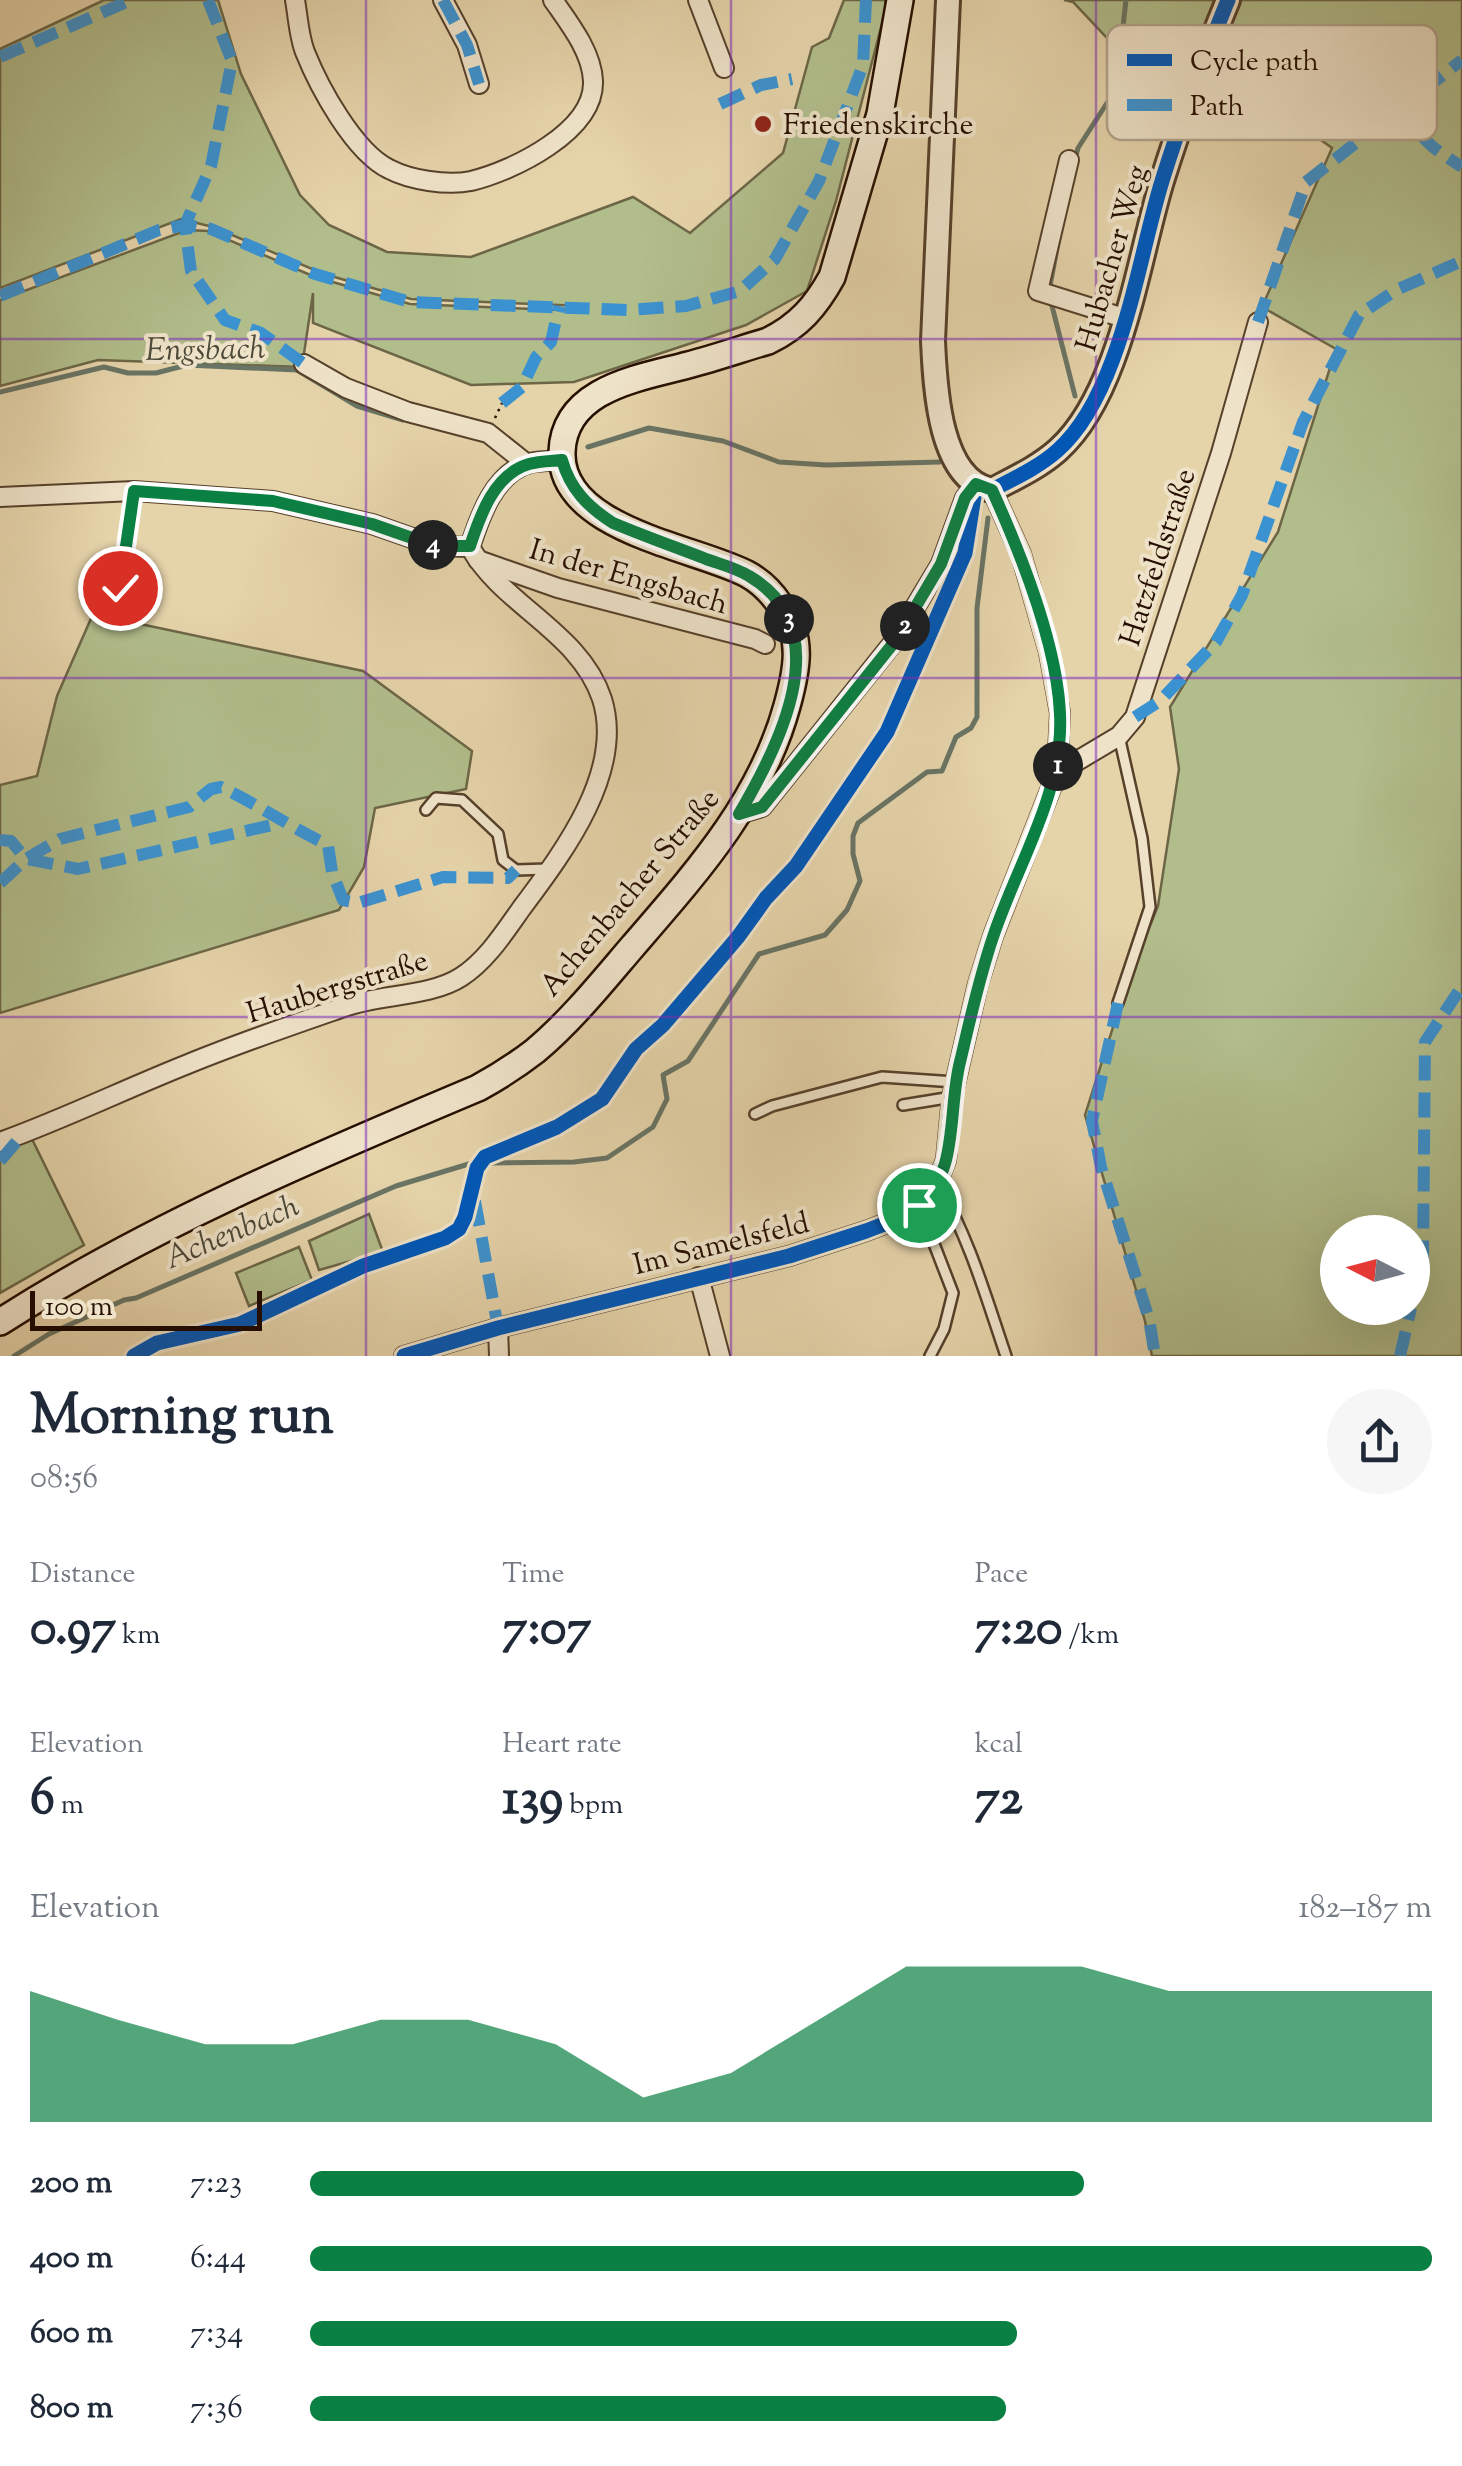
<!DOCTYPE html>
<html lang="en">
<head>
<meta charset="utf-8">
<style>
	body { margin:0; font-family:"Sorts Mill Goudy",serif; background:#f6f6f7; color:#1f2937; height:100vh; display:flex; flex-direction:column; font-size:38px; white-space:nowrap }
	* { box-sizing:border-box; margin:0 }
	p { font-size:32px; color:#747a83 }
	.icon { flex:none; width:55px; height:55px; fill:none; stroke:currentColor; stroke-width:2; stroke-linecap:round; stroke-linejoin:round }
	.map { position:relative; height:1356px; overflow:hidden }
	.details { display:flex; flex-direction:column; background:#fff; flex:1 }
	.details>* { flex:none }
	.needle { width:65px; rotate:276deg }
	.tools { position:absolute; left:1320px; top:1215px; display:grid; gap:20px }
	.tools a { display:grid; place-items:center; width:110px; height:110px; border-radius:50%; background:#fff; box-shadow:0 10px 40px #0002; font-size:50px }
	.scale { position:absolute; left:30px; bottom:25px; width:232px; box-sizing:border-box; padding-left:10px; border:5px solid #260f00; border-top:0; font-size:28px; line-height:35px; white-space:nowrap; color:#260f00; -webkit-text-stroke:8px #eee2c8; paint-order:stroke }
	.pin { position:absolute; display:grid; place-items:center; width:85px; height:85px; color:#fff; margin:-42px; border:5px solid #fff; border-radius:50%; box-shadow:0 2px 10px #0007 }
	.km { position:absolute; width:50px; height:50px; margin:-25px; border-radius:50%; background:#222; color:#fff; font-size:28px; line-height:50px; text-align:center }
	.round { display:grid; place-items:center; flex:none; width:105px; height:105px; border-radius:52px; background:#f6f6f7 }
	.overview { display:flex; align-items:center; justify-content:space-between; height:170px; padding:0 30px }
	h1 { font-size:55px; font-weight:800; line-height:75px }
	.stats { display:grid; grid-template-columns:repeat(3,1fr); gap:15px; height:170px; padding:10px 30px }
	.stats div { display:grid; align-content:center }
	.stats b { font-size:50px; font-weight:800 }
	.stats small { font-size:28px; font-weight:400 }
	.stats p { font-size:28px }
	.chart { height:280px; padding:20px 30px }
	.chart p { display:flex; justify-content:space-between }
	.chart svg { width:100%; height:180px; margin-top:10px; fill:#0b8043; opacity:.7 }
	ul { padding:0 30px; list-style:none; font-size:32px }
	li { display:grid; grid-template-columns:160px 120px 1fr; align-items:center; height:75px }
	li i { height:25px; border-radius:12px; background:#0b8043 }
	.map>svg:first-child { display:block }
</style>
</head>
<body>
<div class="map">
<svg width="1462" height="1356" viewBox="0 0 1462 1356">
	<rect width="100%" height="100%" fill="#e5d3aa"/>
	<filter id="stains"><feTurbulence type="fractalNoise" baseFrequency=".002" numOctaves="4"/><feColorMatrix values="0 0 0 0 .2 0 0 0 0 .09 0 0 0 0 .02 0 0 0 .5 -.17"/></filter>
	<radialGradient id="worn" r=".72"><stop offset=".6" stop-color="#630" stop-opacity="0"/><stop offset="1" stop-color="#630" stop-opacity=".3"/></radialGradient>
	<g fill="#b1bd8b" stroke="#6c6646" stroke-width="2.5" fill-rule="evenodd">
		<path d="M 104,0 L 218,0 L 241,74 L 300,195 L 329,225 L 387,252 L 471,257 L 633,197 L 690,233 L 783,153 L 812,47 L 829,38 L 844,0 L 885,0 L 886,8 L 836,201 L 807,291 L 746,325 L 574,382 L 471,385 L 313,323 L 313,293 L 302,367 L 98,360 L 0,386 L 0,300 L 187,230 L 208,231 L 315,277 L 410,304 L 584,311 L 583,306 L 411,299 L 324,274 L 213,227 L 181,219 L 0,288 L 0,49 Z"/>
		<path d="M 1064,0 L 1462,0 L 1462,1356 L 1152,1356 L 1145,1321 L 1085,1115 L 1129,977 L 1158,906 L 1179,769 L 1170,707 L 1278,532 L 1336,349 L 1262,307 L 1332,148 L 1214,63 L 1169,104 L 1073,2 ZM 1338,1232 L 1412,1232 L 1412,1308 L 1338,1308 Z"/>
		<path d="M 93,614 L 363,671 L 472,751 L 466,789 L 375,808 L 364,867 L 339,910 L 0,1013 L 0,785 L 37,776 L 57,696 Z"/>
		<path d="M 30,1135 L 84,1245 L 0,1293 L 0,1145 Z"/>
		<path d="M 369,1214 L 383,1252 L 319,1270 L 309,1241 Z"/>
		<path d="M 299,1247 L 312,1280 L 249,1306 L 236,1273 Z"/>
	</g>
	<g fill="none" stroke-linecap="round" stroke-linejoin="round">
		<g stroke="#697464" stroke-width="5">
			<path d="M 1075,159 L 1078,148 L 1116,89 L 1126,0"/>
			<path d="M 1049,291 L 1059,238"/>
			<path d="M 1051,302 L 1075,396"/>
			<path d="M 0,392 L 104,367 L 128,373 L 156,373 L 187,365 L 297,370 L 357,406 L 403,420"/>
			<path d="M 588,447 L 649,428 L 723,441 L 779,462 L 826,465 L 940,462"/>
			<path d="M 487,1163 L 574,1162 L 607,1158 L 653,1127 L 667,1099 L 663,1075 L 688,1061 L 759,954 L 825,935 L 847,910 L 860,881 L 853,854 L 853,836 L 858,823 L 927,772 L 942,771 L 956,737 L 971,728 L 977,717 L 977,608 L 988,518"/>
			<path d="M 14,1356 L 49,1334 L 124,1300 L 136,1298 L 396,1186 L 472,1163"/>
		</g>
		<g stroke="#56402a" stroke-width="14">
			<g id="service">
				<path d="M 426,810 L 436,798 L 462,800 L 498,834 L 503,860 L 516,870 L 548,869"/>
				<path d="M 1118,1003 L 1150,907 L 1142,838 L 1119,736"/>
				<path d="M 903,1105 L 952,1097"/>
				<path d="M 755,1114 L 772,1106 L 882,1077 L 955,1082"/>
				<path d="M 937,1183 C 969,1237 986,1297 1006,1356"/>
				<path d="M 919,1205 L 953,1293 L 944,1329 L 930,1356"/>
			</g>
		</g>
		<g stroke="#56402a" stroke-width="22">
			<g id="minor">
				<path d="M 295,0 C 298,17 299,37 305,52 C 319,87 354,152 389,169 C 410,180 447,186 471,181 C 513,171 595,131 593,81 C 592,52 569,23 553,0"/>
				<path d="M 443,0 L 467,45 L 479,84"/>
				<path d="M 698,0 L 724,68"/>
				<path d="M 1069,160 L 1038,291 L 1127,319"/>
				<path d="M 304,364 L 346,388 L 408,412 L 488,433 L 527,464"/>
				<path d="M 0,497 L 134,491 L 273,501 L 372,524 L 435,546 L 470,547"/>
				<path d="M 478,560 L 558,588 L 755,639 L 765,644"/>
				<path d="M 1057,773 L 1119,736 L 1135,717 L 1221,453 L 1258,322"/>
				<path d="M 739,814 L 762,807 L 896,639 L 941,564 L 965,498 L 976,484"/>
				<path d="M 0,1142 C 64,1119 125,1089 188,1064 C 239,1043 292,1025 344,1007 C 379,994 430,997 461,977 C 486,961 504,933 521,909 C 562,854 625,772 602,699 C 580,632 503,606 470,547 C 480,516 494,474 529,463 C 539,461 552,461 562,460"/>
				<path d="M 699,1277 L 720,1356"/>
				<path d="M 498,1328 L 499,1356"/>
				<path d="M 404,1356 L 498,1328 L 789,1256 L 866,1231 L 900,1218 L 919,1205 L 937,1183 L 946,1160 L 952,1097 L 978,984 L 993,936 L 1057,773 L 1060,713 L 1049,652 L 1021,554 L 992,490"/>
			</g>
		</g>
		<g stroke="#56402a" stroke-width="28">
			<path id="tertiary" d="M 948,0 L 933,341 C 935,383 938,480 992,490 C 1015,478 1039,467 1058,450 C 1121,394 1138,259 1162,181 C 1181,120 1204,59 1228,0"/>
		</g>
		<g stroke="#260f00" stroke-width="30">
			<path id="secondary" d="M 0,1322 C 150,1226 314,1157 478,1088 C 498,1077 517,1065 535,1051 C 571,1021 603,981 633,946 C 696,873 761,801 787,706 C 797,670 804,637 780,605 C 772,593 760,581 747,574 C 696,547 559,530 562,452 C 564,388 640,378 688,365 C 715,358 741,349 768,341 C 799,326 816,306 832,277 L 880,114 L 900,0"/>
		</g>
		<g stroke="#260f00" stroke-width="2.5" stroke-dasharray="2.5 5" stroke-linecap="butt">
			<path d="M 495,418 L 502,403"/>
			<path d="M 120,588 L 132,507"/>
		</g>
		<use href="#service" stroke="#eee2c8" stroke-width="9"/>
		<use href="#minor" stroke="#eee2c8" stroke-width="18"/>
		<use href="#tertiary" stroke="#eee2c8" stroke-width="22"/>
		<use href="#secondary" stroke="#eee2c8" stroke-width="25"/>
		<g stroke="#3b92d0" stroke-width="12" stroke-dasharray="25 12" stroke-linecap="butt">
			<path d="M 208,0 L 232,61 L 211,166 L 185,225 L 191,271 L 225,320 L 261,333 L 304,364"/>
			<path d="M 443,0 L 467,45 L 479,84"/>
			<path d="M 0,57 L 131,0"/>
			<path d="M 1405,101 C 1417,139 1430,146 1462,167"/>
			<path d="M 720,104 L 761,85 L 792,79"/>
			<path d="M 0,296 L 159,230 L 185,225 L 211,229 L 315,274 L 410,302 L 627,310 L 686,306 L 740,291 L 775,259 L 819,181 L 863,65 L 866,0"/>
			<path d="M 1258,322 L 1306,182 L 1462,60"/>
			<path d="M 502,403 L 522,387 L 536,357 L 551,342 L 559,306"/>
			<path d="M 1135,717 L 1160,701 L 1216,642 L 1242,595 L 1303,422 L 1359,315 L 1396,290 L 1462,261"/>
			<path d="M 0,840 L 11,841 L 26,859 L 78,869 L 281,823"/>
			<path d="M 0,883 L 26,859 L 60,839 L 189,807 L 211,789 L 221,787 C 257,804 290,827 328,845 L 332,872 L 343,900 L 358,903 L 443,877 L 508,878 L 516,870"/>
			<path d="M 1118,1003 L 1092,1121 L 1101,1167 L 1149,1319 L 1155,1356"/>
			<path d="M 0,1161 L 23,1134"/>
			<path d="M 475,1201 L 498,1328"/>
			<path d="M 1412,1301 L 1423,1260 L 1425,1042 L 1462,986"/>
			<path d="M 1400,1356 L 1411,1308"/>
		</g>
		<g stroke="#eee2c8" stroke-width="21">
			<g id="cycleway">
				<path d="M 992,490 C 1015,478 1039,467 1058,450 C 1121,394 1138,259 1162,181 C 1181,120 1204,59 1228,0"/>
				<path d="M 134,1356 L 157,1343 L 240,1324 L 363,1266 L 445,1238 L 459,1229 L 465,1217 L 477,1168 L 485,1157 L 557,1127 L 602,1099 L 636,1049 L 663,1025 L 738,937 L 766,898 L 796,866 L 887,732 L 965,553 L 976,484 L 992,490 L 1021,554 L 1049,652 L 1060,713 L 1057,773 L 993,936 L 978,984 L 952,1097 L 946,1160 L 937,1183 L 919,1205 L 900,1218 L 866,1231 L 789,1256 L 498,1328 L 404,1356"/>
			</g>
		</g>
		<use href="#cycleway" stroke="#0057b8" stroke-width="15"/>
	</g>
	<g fill="none" stroke-linecap="round" stroke-linejoin="round">
		<g stroke="#fff" stroke-width="20">
			<path id="route" d="M 120,588 L 134,491 L 273,501 L 372,524 L 435,546 L 470,546 C 480,516 494,474 529,464 C 539,461 552,461 562,460 C 570,489 588,507 613,523 C 644,536 675,547 706,559 C 720,564 736,568 749,576 C 840,629 778,748 739,814 L 762,807 L 896,640 L 941,564 L 965,498 L 976,484 L 992,490 C 1021,554 1057,643 1060,714 C 1064,793 1017,864 993,937 C 979,978 970,1020 960,1062 C 952,1094 954,1128 946,1160 C 942,1178 930,1191 919,1205"/>
		</g>
		<use href="#route" stroke="#0b8043" stroke-width="12"/>
	</g>
	<path fill="none" stroke="#7b2cbf" stroke-width="2.5" stroke-opacity="0.55" d="M 366,0 L 366,1356M 731,0 L 731,1356M 1096,0 L 1096,1356M 0,339 L 1462,339M 0,678 L 1462,678M 0,1017 L 1462,1017"/>
	<circle fill="#8f2418" stroke="#eee2c8" stroke-width="4" cx="763" cy="124" r="10"/>
	<g text-anchor="middle" stroke-width="8" stroke-linejoin="round" paint-order="stroke">
		<g font-size="30" fill="#260f00" stroke="#eee2c8" text-anchor="start">
			<text x="783" y="134">Friedenskirche</text>
		</g>
		<g font-size="30" fill="#260f00" stroke="#eee2c8">
			<text transform="translate(1111 258) rotate(-74)" y="10">Hubacher Weg</text>
			<text transform="translate(1157 557) rotate(-72)" y="10">Hatzfeldstraße</text>
			<text transform="translate(629 576) rotate(16)" y="10">In der Engsbach</text>
			<text transform="translate(629 892) rotate(-50)" y="10">Achenbacher Straße</text>
			<text transform="translate(337 986) rotate(-17)" y="10">Haubergstraße</text>
			<text transform="translate(721 1243) rotate(-14)" y="10">Im Samelsfeld</text>
		</g>
		<g font-size="32" font-style="italic" fill="#4d4a3a" stroke="#eee2c8">
			<text transform="translate(205 348) rotate(-1)" y="11">Engsbach</text>
			<text transform="translate(231 1231) rotate(-23)" y="11">Achenbach</text>
		</g>
	</g>
	<rect x="1107" y="25" width="330" height="115" rx="15" fill="#eee2c8" stroke="#b2a38c" stroke-width="2.5"/>
	<rect x="1127" y="54" width="45" height="12" fill="#0057b8"/>
	<rect x="1127" y="99" width="45" height="12" fill="#3b92d0"/>
	<g font-size="28" fill="#260f00">
		<text x="1190" y="70">Cycle path</text>
		<text x="1190" y="115">Path</text>
	</g>
	<rect width="100%" height="100%" filter="url(#stains)"/>
	<rect width="100%" height="100%" fill="url(#worn)"/>
</svg>
<div class="tools">
<a><svg class="needle" viewBox="-14 -14 28 28"><path d="M0-13l5 13h-10z" fill="#e53935"/><path d="M0 13l5-13h-10z" fill="#747a83"/></svg></a>
</div>
<div class="scale">100 m</div>
<div class="pin" style="left:919px;top:1205px;background:#1e9e55"><svg class="icon" aria-label="arrive" viewBox="0 0 24 24"><path d="M6 21V4h12l-3 4 3 4H6"/></svg></div>
<div class="pin" style="left:120px;top:588px;background:#d93025"><svg class="icon" aria-label="check" viewBox="0 0 24 24"><path d="M5 12l5 5 9-10"/></svg></div>
<b class="km" style="left:1058px;top:766px">1</b>
<b class="km" style="left:905px;top:626px">2</b>
<b class="km" style="left:789px;top:619px">3</b>
<b class="km" style="left:433px;top:545px">4</b>
</div>
<section class="details">
<div class="overview"><div><h1>Morning run</h1><p>08:56</p></div><a class="round"><svg class="icon" aria-label="share" viewBox="0 0 24 24"><path d="M12 15V3M7 8l5-5 5 5M5 13v7h14v-7"/></svg></a></div>
<div class="stats">
<div><p>Distance</p><b>0.97<small> km</small></b></div>
<div><p>Time</p><b>7:07</b></div>
<div><p>Pace</p><b>7:20<small> /km</small></b></div>
</div>
<div class="stats">
<div><p>Elevation</p><b>6<small> m</small></b></div>
<div><p>Heart rate</p><b>139<small> bpm</small></b></div>
<div><p>kcal</p><b>72</b></div>
</div>
<div class="chart"><p><span>Elevation</span>182–187 m</p>
<svg viewBox="0 0 160 44" preserveAspectRatio="none"><path d="M0 44V12L10 19L20 25L30 25L40 19L50 19L60 25L70 38L80 32L90 19L100 6L110 6L120 6L130 12L140 12L150 12L160 12V44z"/></svg>
</div>
<ul>
<li><b>200 m</b>7:23<i style="width:69%"></i></li>
<li><b>400 m</b>6:44<i style="width:100%"></i></li>
<li><b>600 m</b>7:34<i style="width:63%"></i></li>
<li><b>800 m</b>7:36<i style="width:62%"></i></li>
</ul>
</section>
</body>
</html>
